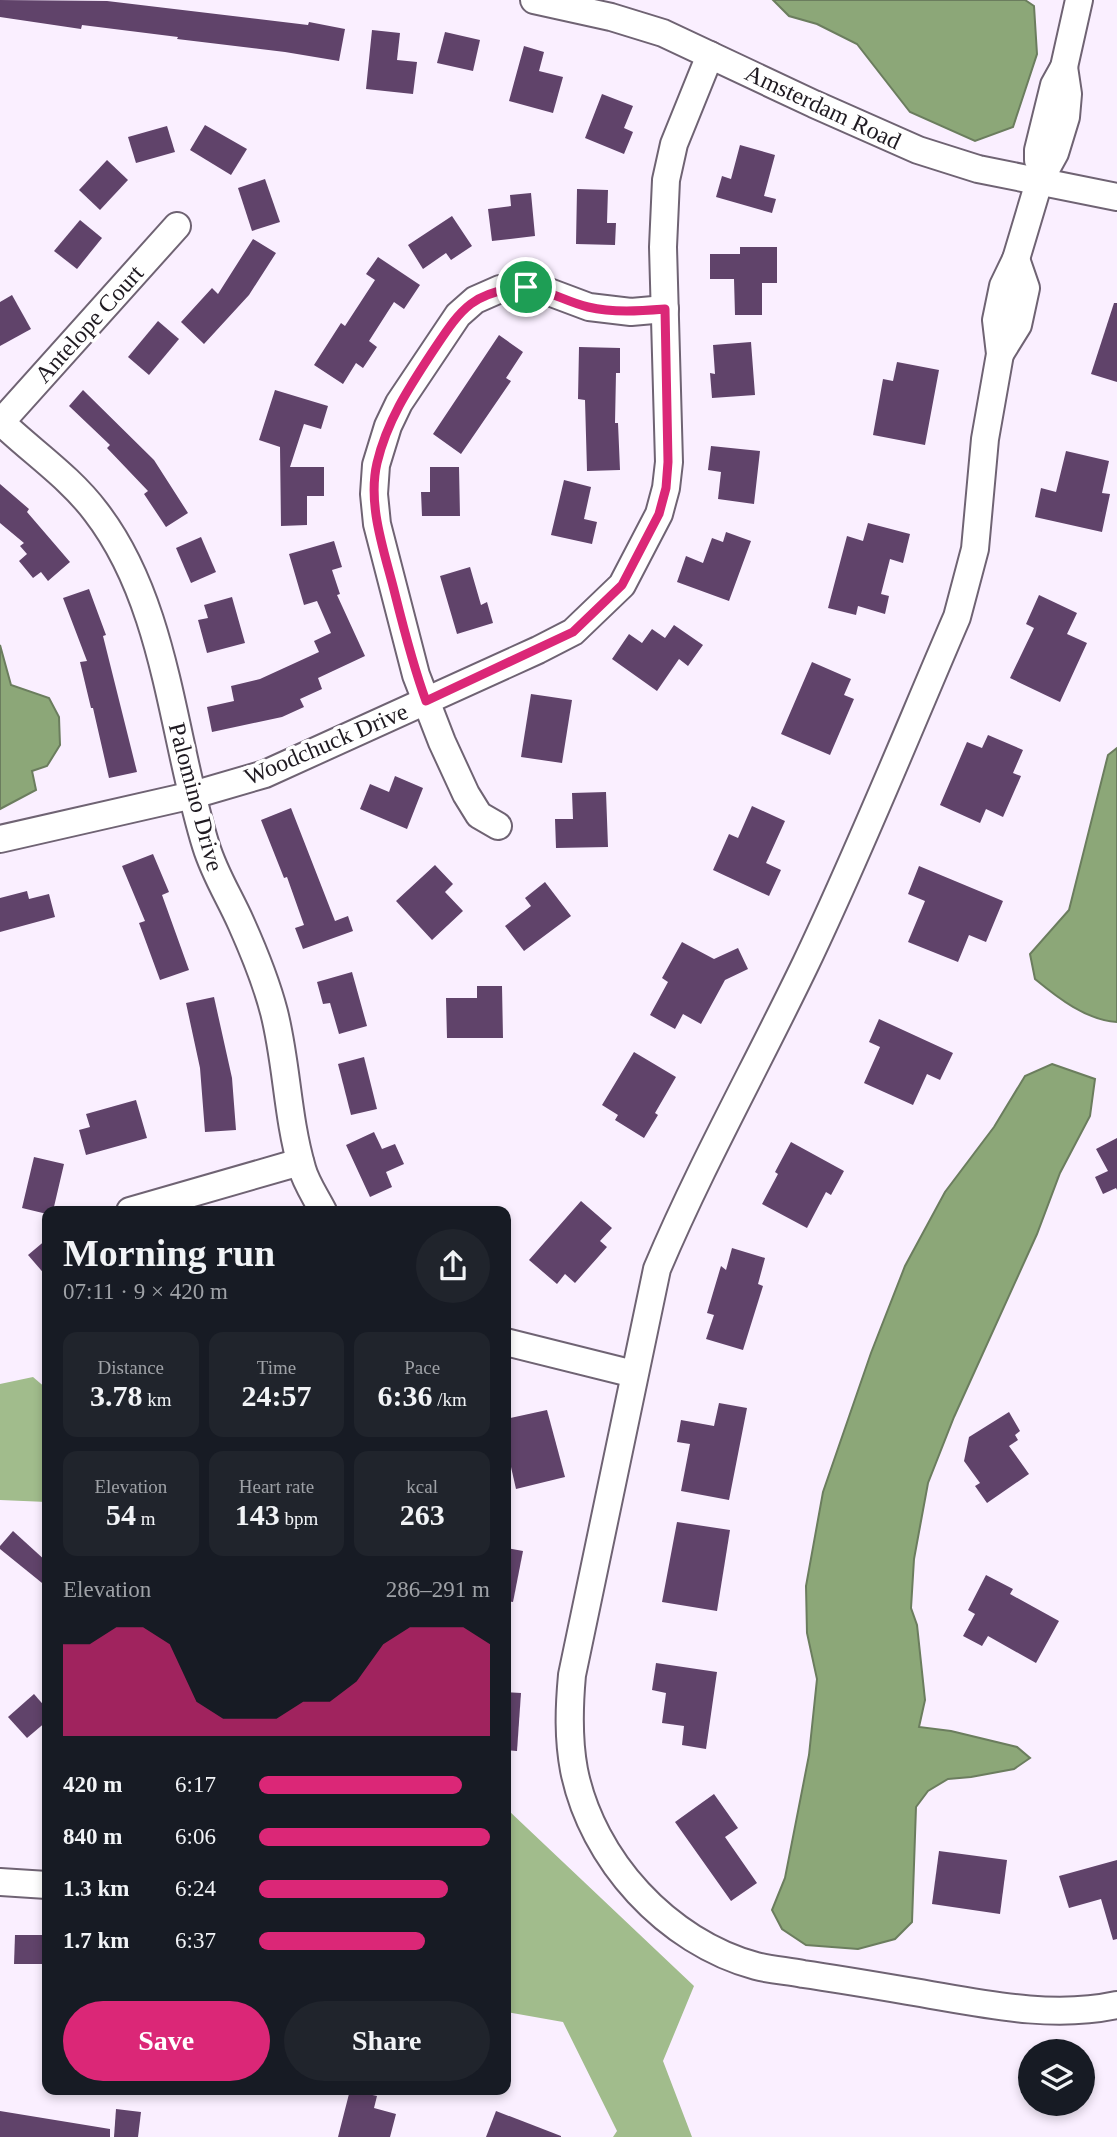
<!DOCTYPE html>
<html lang="en">
<head>
<meta charset="utf-8">
<style>
	body { margin:0; font-family:Georgia,serif; background:#20242c; color:#f1f3f6; height:100vh; display:flex; flex-direction:column; font-size:26px; white-space:nowrap }
	* { box-sizing:border-box; margin:0 }
	p { font-size:23px; color:#9ea1a6 }
	.icon { flex:none; width:38px; height:38px; fill:none; stroke:currentColor; stroke-width:2; stroke-linecap:round; stroke-linejoin:round }
	.map { position:relative; flex:1; overflow:hidden }
	.drawer { position:absolute; left:42px; top:1206px; width:469px; height:889px; display:flex; flex-direction:column; background:#171b24; border-radius:14px; box-shadow:0 4px 10px #0003 }
	.drawer>* { flex:none }
	.fabs { position:absolute; left:1018px; top:2039px; display:grid; gap:14px }
	.fabs a { display:grid; place-items:center; width:77px; height:77px; border-radius:50%; background:#171b24; box-shadow:0 4px 10px #0003; font-size:35px }
	.pin { position:absolute; display:grid; place-items:center; width:60px; height:60px; color:#fff; margin:-30px; border:4px solid #fff; border-radius:50%; box-shadow:0 2px 7px #0007 }
	.round { display:grid; place-items:center; flex:none; width:74px; height:74px; border-radius:37px; background:#20242c }
	.headline { display:flex; align-items:center; justify-content:space-between; height:119px; padding:0 21px }
	h1 { font-size:38px; font-weight:700; line-height:52px }
	.metrics { display:grid; grid-template-columns:repeat(3,1fr); gap:10px; height:119px; padding:7px 21px }
	.metrics div { display:grid; align-content:center; border-radius:14px; background:#20242c; text-align:center }
	.metrics b { font-size:30px; font-weight:700 }
	.metrics small { font-size:19px; font-weight:400 }
	.metrics p { font-size:19px }
	.chart { height:196px; padding:14px 21px }
	.chart p { display:flex; justify-content:space-between }
	.chart svg { width:100%; height:126px; margin-top:7px; fill:#db2777; opacity:.7 }
	.button { display:flex; gap:14px; margin-top:auto; padding:14px 21px }
	.button a { flex:1; height:80px; border-radius:42px; background:#db2777; color:#fff; font-size:28px; font-weight:700; line-height:80px; text-align:center }
	.button a+a { background:#20242c; color:#f1f3f6 }
	ul { padding:0 21px; list-style:none; font-size:23px }
	li { display:grid; grid-template-columns:112px 84px 1fr; align-items:center; height:52px }
	li i { height:18px; border-radius:9px; background:#db2777 }
	.map>svg:first-child { display:block }
</style>
</head>
<body>
<div class="map">
<svg width="1117" height="2137" viewBox="0 0 1117 2137">
	<rect width="100%" height="100%" fill="#faefff"/>
	<g fill="#a1bc8c">
		<path d="M 33,1377 L 47,1389 L 47,1502 L 0,1500 L 0,1384 Z"/>
		<path d="M 506,1808 L 694,1986 L 663,2061 L 692,2137 L 613,2137 L 617,2131 L 563,2022 L 506,2012 L 506,1947 L 510,1904 L 506,1900 Z"/>
	</g>
	<g fill="#8ca778" stroke="#6b7d5e" stroke-width="2">
		<path d="M 773,0 L 1025,0 L 1034,6 L 1037,54 L 1013,127 L 975,141 L 910,112 L 857,44 L 817,24 L 789,16 Z"/>
		<path d="M 0,645 L 11,685 L 49,698 L 59,717 L 60,745 L 47,766 L 32,771 L 36,790 L 0,809 Z"/>
		<path d="M 1117,748 L 1117,1022 C 1086,1020 1058,998 1035,979 L 1030,954 L 1069,910 L 1108,755 Z"/>
		<path d="M 1052,1064 L 1095,1079 L 1090,1116 L 1060,1173 L 1037,1234 L 954,1417 L 928,1483 L 914,1559 L 911,1608 L 917,1625 L 925,1700 L 919,1727 L 951,1731 L 1017,1747 L 1030,1758 L 1014,1769 L 971,1777 L 948,1779 L 928,1791 L 916,1807 L 912,1922 L 895,1939 L 858,1949 L 806,1945 L 782,1929 L 772,1910 L 785,1878 L 809,1755 L 817,1679 L 807,1633 L 806,1586 L 823,1492 L 871,1353 L 905,1266 L 945,1192 L 994,1127 L 1025,1076 Z"/>
	</g>
	<g fill="#60436a">
		<path d="M 0,0 L 107,1 L 308,25 L 309,22 L 345,29 L 339,61 L 285,52 L 177,39 L 178,37 L 82,25 L 81,29 L 0,17 Z"/>
		<path d="M 372,30 L 400,33 L 397,60 L 417,62 L 413,94 L 366,89 Z"/>
		<path d="M 445,32 L 480,40 L 473,71 L 437,63 Z"/>
		<path d="M 524,46 L 544,52 L 539,71 L 563,77 L 553,113 L 509,101 Z"/>
		<path d="M 602,94 L 633,106 L 624,128 L 633,132 L 624,154 L 585,138 Z"/>
		<path d="M 205,125 L 247,149 L 231,175 L 190,150 Z"/>
		<path d="M 167,126 L 175,152 L 136,163 L 128,137 Z"/>
		<path d="M 740,145 L 775,155 L 764,196 L 776,199 L 772,213 L 716,197 L 722,176 L 731,179 Z"/>
		<path d="M 107,160 L 128,180 L 100,210 L 79,190 Z"/>
		<path d="M 265,179 L 280,222 L 252,231 L 238,188 Z"/>
		<path d="M 577,189 L 608,190 L 607,223 L 616,223 L 615,245 L 576,244 Z"/>
		<path d="M 531,193 L 535,236 L 492,241 L 488,209 L 511,206 L 510,195 Z"/>
		<path d="M 452,216 L 472,246 L 451,260 L 446,253 L 423,269 L 408,245 Z"/>
		<path d="M 80,220 L 102,238 L 77,269 L 54,251 Z"/>
		<path d="M 253,239 L 276,253 L 249,295 L 204,344 L 181,322 L 212,288 L 218,294 Z"/>
		<path d="M 740,247 L 777,247 L 777,283 L 762,283 L 762,315 L 735,315 L 734,279 L 710,279 L 710,254 L 740,254 Z"/>
		<path d="M 378,257 L 420,285 L 404,309 L 394,302 L 369,341 L 377,347 L 363,368 L 356,363 L 343,384 L 314,365 L 341,323 L 345,326 L 375,280 L 366,274 Z"/>
		<path d="M 12,295 L 31,329 L 0,346 L 0,302 Z"/>
		<path d="M 1114,303 L 1117,303 L 1117,382 L 1091,374 Z"/>
		<path d="M 158,321 L 179,339 L 149,375 L 128,357 Z"/>
		<path d="M 499,335 L 523,352 L 506,378 L 511,381 L 461,454 L 433,434 Z"/>
		<path d="M 751,342 L 755,395 L 712,398 L 710,373 L 715,374 L 713,345 Z"/>
		<path d="M 579,347 L 620,348 L 620,373 L 616,373 L 615,423 L 618,423 L 620,470 L 587,471 L 585,400 L 578,399 Z"/>
		<path d="M 897,362 L 939,370 L 925,445 L 873,435 L 883,379 L 893,381 Z"/>
		<path d="M 83,390 L 154,460 L 188,513 L 166,527 L 144,494 L 148,491 L 107,448 L 110,445 L 69,406 Z"/>
		<path d="M 275,390 L 328,406 L 321,429 L 304,424 L 290,467 L 324,467 L 324,496 L 307,496 L 307,525 L 281,526 L 280,447 L 259,440 Z"/>
		<path d="M 711,446 L 760,451 L 754,504 L 718,499 L 721,472 L 708,470 Z"/>
		<path d="M 1066,451 L 1109,461 L 1102,493 L 1110,494 L 1102,532 L 1035,517 L 1041,488 L 1056,492 Z"/>
		<path d="M 430,467 L 459,467 L 460,516 L 422,516 L 421,492 L 430,492 Z"/>
		<path d="M 564,480 L 591,487 L 584,519 L 597,522 L 592,544 L 551,535 Z"/>
		<path d="M 0,484 L 29,509 L 27,512 L 70,562 L 48,581 L 41,572 L 33,578 L 19,561 L 27,554 L 20,546 L 24,543 L 0,523 Z"/>
		<path d="M 868,523 L 910,534 L 903,563 L 890,559 L 881,594 L 889,596 L 885,614 L 858,606 L 856,615 L 828,608 L 847,536 L 863,541 Z"/>
		<path d="M 726,532 L 751,541 L 729,601 L 677,582 L 686,556 L 703,563 L 712,538 L 723,542 Z"/>
		<path d="M 201,537 L 216,572 L 191,583 L 176,548 Z"/>
		<path d="M 334,541 L 342,567 L 332,570 L 340,594 L 337,595 L 365,656 L 318,678 L 322,689 L 300,699 L 304,707 L 282,717 L 212,732 L 207,707 L 234,701 L 231,686 L 260,679 L 319,652 L 314,641 L 331,633 L 317,601 L 304,605 L 289,554 Z"/>
		<path d="M 470,567 L 481,605 L 487,602 L 493,623 L 457,634 L 440,576 Z"/>
		<path d="M 89,589 L 106,635 L 103,636 L 137,772 L 109,778 L 93,708 L 91,708 L 80,662 L 87,661 L 63,598 Z"/>
		<path d="M 1039,595 L 1077,613 L 1067,634 L 1087,643 L 1060,702 L 1010,678 L 1034,628 L 1026,624 Z"/>
		<path d="M 232,597 L 245,643 L 207,653 L 198,620 L 208,618 L 204,605 Z"/>
		<path d="M 674,625 L 703,645 L 688,666 L 679,659 L 657,691 L 612,659 L 629,634 L 642,643 L 652,629 L 665,638 Z"/>
		<path d="M 812,662 L 851,679 L 844,695 L 854,699 L 830,755 L 781,734 Z"/>
		<path d="M 531,694 L 572,700 L 562,763 L 521,757 Z"/>
		<path d="M 988,735 L 1023,750 L 1013,773 L 1021,776 L 1003,817 L 986,809 L 980,823 L 940,805 L 967,742 L 982,748 Z"/>
		<path d="M 395,776 L 423,788 L 407,829 L 360,809 L 370,784 L 389,792 Z"/>
		<path d="M 606,792 L 608,847 L 556,848 L 555,819 L 573,819 L 572,793 Z"/>
		<path d="M 752,806 L 785,821 L 766,863 L 781,870 L 769,896 L 713,870 L 729,834 L 738,838 Z"/>
		<path d="M 291,808 L 335,921 L 348,916 L 353,931 L 303,949 L 295,928 L 304,925 L 287,877 L 284,878 L 261,820 Z"/>
		<path d="M 153,854 L 169,892 L 162,895 L 189,970 L 160,980 L 139,923 L 145,921 L 122,866 Z"/>
		<path d="M 435,865 L 453,884 L 445,892 L 463,911 L 432,940 L 396,901 Z"/>
		<path d="M 919,866 L 1003,901 L 986,942 L 969,935 L 958,962 L 908,942 L 925,901 L 908,894 Z"/>
		<path d="M 545,882 L 571,916 L 524,951 L 505,926 L 531,906 L 525,898 Z"/>
		<path d="M 27,891 L 29,899 L 49,894 L 55,917 L 0,932 L 0,898 Z"/>
		<path d="M 682,942 L 714,959 L 738,948 L 748,969 L 725,980 L 701,1024 L 683,1014 L 675,1029 L 650,1015 L 668,982 L 662,978 Z"/>
		<path d="M 352,972 L 367,1026 L 339,1034 L 330,1003 L 323,1004 L 317,982 Z"/>
		<path d="M 477,986 L 502,986 L 503,1038 L 447,1038 L 446,998 L 477,998 Z"/>
		<path d="M 214,997 L 232,1078 L 236,1130 L 205,1132 L 200,1068 L 186,1003 Z"/>
		<path d="M 879,1019 L 953,1053 L 940,1080 L 927,1074 L 913,1105 L 864,1083 L 880,1047 L 869,1042 Z"/>
		<path d="M 634,1052 L 676,1077 L 655,1113 L 658,1115 L 644,1138 L 615,1120 L 618,1115 L 602,1105 Z"/>
		<path d="M 364,1057 L 377,1109 L 351,1115 L 338,1064 Z"/>
		<path d="M 136,1100 L 147,1138 L 86,1155 L 79,1130 L 90,1127 L 86,1114 Z"/>
		<path d="M 374,1132 L 382,1149 L 395,1144 L 404,1164 L 386,1172 L 392,1187 L 370,1197 L 346,1145 Z"/>
		<path d="M 1117,1138 L 1117,1190 L 1116,1188 L 1103,1194 L 1095,1177 L 1108,1171 L 1096,1149 Z"/>
		<path d="M 791,1142 L 844,1171 L 831,1195 L 826,1192 L 807,1228 L 762,1204 L 778,1174 L 775,1172 Z"/>
		<path d="M 34,1157 L 64,1164 L 53,1211 L 47,1211 L 47,1214 L 22,1208 Z"/>
		<path d="M 581,1201 L 612,1228 L 600,1241 L 607,1247 L 575,1283 L 565,1274 L 557,1284 L 529,1260 Z"/>
		<path d="M 47,1239 L 47,1277 L 28,1255 Z"/>
		<path d="M 732,1248 L 765,1258 L 758,1284 L 763,1286 L 743,1350 L 706,1339 L 714,1315 L 707,1313 L 721,1266 L 726,1270 Z"/>
		<path d="M 719,1403 L 747,1408 L 729,1500 L 681,1491 L 690,1444 L 677,1442 L 681,1420 L 714,1426 Z"/>
		<path d="M 547,1410 L 565,1477 L 516,1489 L 506,1445 L 506,1419 Z"/>
		<path d="M 1009,1412 L 1020,1431 L 1015,1435 L 1018,1440 L 1009,1446 L 1029,1474 L 987,1503 L 975,1486 L 980,1483 L 964,1461 L 969,1437 Z"/>
		<path d="M 677,1522 L 730,1530 L 717,1611 L 662,1602 Z"/>
		<path d="M 13,1531 L 47,1562 L 47,1587 L 0,1549 L 0,1546 Z"/>
		<path d="M 506,1548 L 523,1551 L 513,1602 L 506,1601 Z"/>
		<path d="M 986,1575 L 1013,1589 L 1010,1594 L 1059,1621 L 1036,1663 L 988,1636 L 982,1646 L 963,1636 L 975,1614 L 968,1610 Z"/>
		<path d="M 656,1663 L 717,1672 L 706,1749 L 682,1745 L 684,1726 L 662,1723 L 666,1693 L 652,1690 Z"/>
		<path d="M 506,1692 L 521,1693 L 517,1751 L 506,1750 Z"/>
		<path d="M 34,1694 L 47,1709 L 47,1721 L 27,1738 L 8,1717 Z"/>
		<path d="M 714,1794 L 738,1828 L 725,1837 L 757,1883 L 731,1901 L 675,1822 Z"/>
		<path d="M 939,1851 L 1007,1860 L 1000,1914 L 932,1904 Z"/>
		<path d="M 1117,1860 L 1117,1939 L 1113,1940 L 1101,1899 L 1069,1908 L 1059,1876 Z"/>
		<path d="M 15,1935 L 47,1935 L 47,1964 L 14,1964 Z"/>
		<path d="M 350,2090 L 377,2096 L 374,2108 L 396,2114 L 390,2137 L 338,2137 Z"/>
		<path d="M 116,2109 L 141,2112 L 138,2137 L 114,2137 Z"/>
		<path d="M 0,2111 L 110,2129 L 110,2137 L 0,2137 Z"/>
		<path d="M 496,2111 L 561,2136 L 561,2137 L 486,2137 Z"/>
	</g>
	<g fill="none" stroke-linecap="round" stroke-linejoin="round">
		<g stroke="#6f6373" stroke-width="30">
			<g id="minor">
				<path d="M 534,0 L 611,17 L 663,33 L 814,104 L 918,150 L 978,169 L 1117,197"/>
				<path d="M 1064,67 L 1068,94 L 1066,117 L 1055,153 L 1039,182 L 1016,259 L 1003,286 L 996,320 L 1000,354 L 985,439 L 975,549 L 957,617 C 907,733 860,850 806,963 C 757,1065 701,1165 657,1269 L 572,1675 C 569,1708 568,1738 574,1770 C 592,1860 667,1942 756,1966 C 771,1970 788,1971 803,1974 C 838,1979 873,1985 908,1991 C 976,2002 1048,2020 1117,2005"/>
				<path d="M 1038,160 L 1038,150 L 1054,85 L 1064,67 L 1079,0"/>
				<path d="M 1000,354 L 1018,325 L 1026,288 L 1016,259"/>
				<path d="M 0,421 C 31,451 70,477 96,512 C 167,604 172,737 206,846 C 215,875 229,896 241,923 C 254,952 266,981 274,1012 C 287,1063 287,1117 302,1168 C 306,1183 316,1197 323,1211"/>
				<path d="M 1,422 L 177,226"/>
				<path d="M 498,826 L 479,815 L 466,794 L 442,742 L 416,675 L 377,524 L 374,494 L 376,465 L 388,426 L 399,403 L 458,315 L 475,300 L 500,289 L 526,287 L 541,289 L 589,307 L 631,312 L 665,309"/>
				<path d="M 0,839 L 193,795 L 265,774 L 538,650 L 573,632 L 622,585 L 659,514 L 666,488 L 669,462 L 663,247 L 666,180 L 674,144 L 710,55"/>
				<path d="M 130,1211 L 300,1162"/>
				<path d="M 506,1342 L 634,1374"/>
				<path d="M 0,1882 L 47,1885"/>
			</g>
		</g>
		<use href="#minor" stroke="#fff" stroke-width="26"/>
	</g>
	<g fill="none" stroke-linecap="round" stroke-linejoin="round">
		<g stroke="#fff" stroke-width="14">
			<path id="route" d="M 526,287 C 548,290 567,302 588,307 C 613,313 640,311 665,309 L 668,462 L 666,488 L 659,514 L 622,585 L 573,632 L 426,701 C 413,666 404,630 395,594 C 385,553 367,506 377,463 C 387,421 408,389 431,354 C 460,311 470,291 526,287 Z"/>
		</g>
		<use href="#route" stroke="#db2777" stroke-width="9"/>
	</g>
	<g text-anchor="middle" stroke-width="7" stroke-linejoin="round" paint-order="stroke">
		<g font-size="24" fill="#1f1a21" stroke="#fff">
			<text transform="translate(823 107) rotate(25)" y="8">Amsterdam Road</text>
			<text transform="translate(89 324) rotate(-48)" y="8">Antelope Court</text>
			<text transform="translate(326 744) rotate(-23)" y="8">Woodchuck Drive</text>
			<text transform="translate(196 797) rotate(75)" y="8">Palomino Drive</text>
		</g>
	</g>
</svg>
<div class="fabs">
<a><svg class="icon" aria-label="layers" viewBox="0 0 24 24"><path d="M12 4l9 5-9 5-9-5zM3 14l9 5 9-5"/></svg></a>
</div>
<div class="pin" style="left:526px;top:287px;background:#1e9e55"><svg class="icon" aria-label="arrive" viewBox="0 0 24 24"><path d="M6 21V4h12l-3 4 3 4H6"/></svg></div>
<section class="drawer">
<div class="headline"><div><h1>Morning run</h1><p>07:11 · 9 × 420 m</p></div><a class="round"><svg class="icon" aria-label="share" viewBox="0 0 24 24"><path d="M12 15V3M7 8l5-5 5 5M5 13v7h14v-7"/></svg></a></div>
<div class="metrics">
<div><p>Distance</p><b>3.78<small> km</small></b></div>
<div><p>Time</p><b>24:57</b></div>
<div><p>Pace</p><b>6:36<small> /km</small></b></div>
</div>
<div class="metrics">
<div><p>Elevation</p><b>54<small> m</small></b></div>
<div><p>Heart rate</p><b>143<small> bpm</small></b></div>
<div><p>kcal</p><b>263</b></div>
</div>
<div class="chart"><p><span>Elevation</span>286–291 m</p>
<svg viewBox="0 0 160 44" preserveAspectRatio="none"><path d="M0 44V12L10 12L20 6L30 6L40 12L50 32L60 38L70 38L80 38L90 32L100 32L110 25L120 12L130 6L140 6L150 6L160 12V44z"/></svg>
</div>
<ul>
<li><b>420 m</b>6:17<i style="width:88%"></i></li>
<li><b>840 m</b>6:06<i style="width:100%"></i></li>
<li><b>1.3 km</b>6:24<i style="width:82%"></i></li>
<li><b>1.7 km</b>6:37<i style="width:72%"></i></li>
</ul>
<div class="button"><a>Save</a><a>Share</a></div>
</section>
</div>
</body>
</html>
